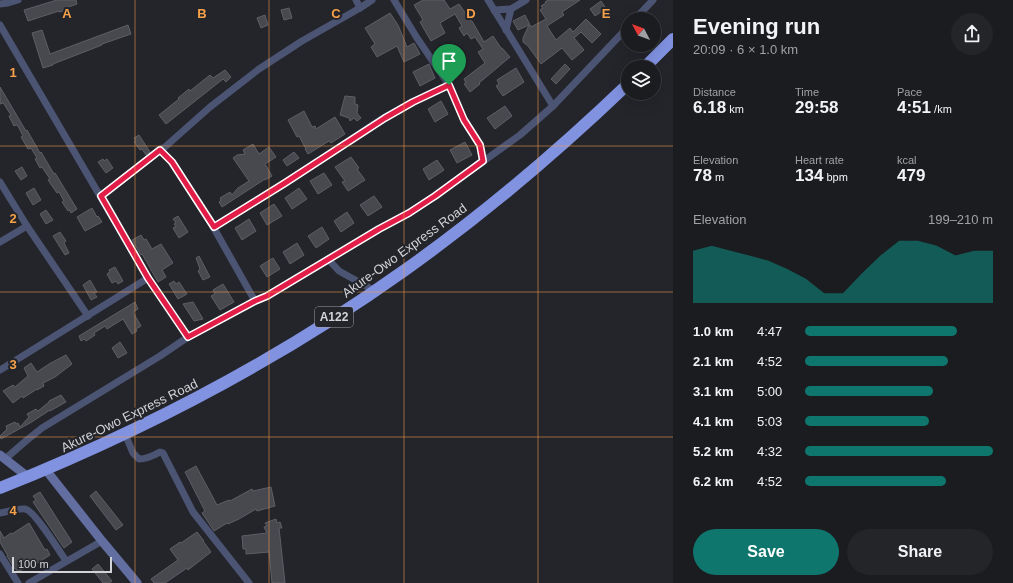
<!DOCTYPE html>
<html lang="en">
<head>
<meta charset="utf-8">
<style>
	body { margin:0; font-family:Arial,sans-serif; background:#242529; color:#f1f3f6; height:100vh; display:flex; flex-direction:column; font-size:15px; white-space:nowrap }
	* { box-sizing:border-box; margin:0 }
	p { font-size:13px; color:#a0a1a5 }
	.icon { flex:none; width:22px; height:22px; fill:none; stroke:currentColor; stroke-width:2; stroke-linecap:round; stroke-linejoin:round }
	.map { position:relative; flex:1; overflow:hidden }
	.side { display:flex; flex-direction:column; background:#1b1c20; width:340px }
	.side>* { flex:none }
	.needle { width:26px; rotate:311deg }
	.fabs { position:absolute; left:621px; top:12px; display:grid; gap:8px }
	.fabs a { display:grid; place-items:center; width:40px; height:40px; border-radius:50%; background:#1b1c20; box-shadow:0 4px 16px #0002,0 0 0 1px #393a3e; font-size:20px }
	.scale { position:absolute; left:12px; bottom:10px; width:100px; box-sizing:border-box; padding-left:4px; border:2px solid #d2d3d7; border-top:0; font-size:11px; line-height:14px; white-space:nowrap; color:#d2d3d7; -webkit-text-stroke:3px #24252b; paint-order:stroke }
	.pin { position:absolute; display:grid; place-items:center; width:34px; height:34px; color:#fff; margin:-41px -17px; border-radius:50% 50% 50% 0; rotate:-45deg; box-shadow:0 0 4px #0007 }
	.pin .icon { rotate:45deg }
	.round { display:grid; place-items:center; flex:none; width:42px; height:42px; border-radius:21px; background:#242529 }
	.head { display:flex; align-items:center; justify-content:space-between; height:68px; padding:0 20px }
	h1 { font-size:22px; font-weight:600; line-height:30px }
	.stats { display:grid; grid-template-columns:repeat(3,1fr); gap:6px; height:68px; padding:4px 20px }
	.stats div { display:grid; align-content:center }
	.stats b { font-size:17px; font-weight:600 }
	.stats small { font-size:11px; font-weight:400 }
	.stats p { font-size:11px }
	.chart { height:112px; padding:8px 20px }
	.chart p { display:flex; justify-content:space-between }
	.chart svg { width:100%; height:72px; margin-top:4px; fill:#0f766e; opacity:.7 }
	.action { display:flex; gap:8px; margin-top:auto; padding:8px 20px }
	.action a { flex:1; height:46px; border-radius:24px; background:#0f766e; color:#fff; font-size:16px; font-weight:600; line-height:46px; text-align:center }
	.action a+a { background:#242529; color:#f1f3f6 }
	ul { padding:0 20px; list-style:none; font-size:13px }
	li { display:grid; grid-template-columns:64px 48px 1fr; align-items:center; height:30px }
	li i { height:10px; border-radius:5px; background:#0f766e }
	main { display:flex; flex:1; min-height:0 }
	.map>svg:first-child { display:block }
</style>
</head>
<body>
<main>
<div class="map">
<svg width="673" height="583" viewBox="0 0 673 583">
	<rect width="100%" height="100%" fill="#24252b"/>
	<g fill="#47494f" stroke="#5d5f65">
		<path d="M 57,0 L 76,0 L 77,4 L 66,8 L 67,10 L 59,12 L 59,11 L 28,21 L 24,10 Z"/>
		<path d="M 423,0 L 444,0 L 450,9 L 459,4 L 471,21 L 472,21 L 484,42 L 493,36 L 501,48 L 502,48 L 510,57 L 479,83 L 480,84 L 470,92 L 464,84 L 466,83 L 464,79 L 485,63 L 478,52 L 483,49 L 475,37 L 471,39 L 467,33 L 464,36 L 459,28 L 462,26 L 455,14 L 440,23 L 445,33 L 431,41 L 420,22 L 423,20 L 414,5 Z"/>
		<path d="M 548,0 L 580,0 L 562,12 L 564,15 L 547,26 L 556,40 L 570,28 L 573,32 L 586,19 L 601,34 L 592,43 L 581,32 L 574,38 L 584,50 L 572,60 L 562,48 L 541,64 L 528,46 L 523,42 L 523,38 L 529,25 L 518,30 L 513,21 L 525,15 L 531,27 L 546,19 L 540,10 L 543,8 L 541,6 L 546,3 L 545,2 Z"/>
		<path d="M 601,1 L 605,7 L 600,10 L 601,12 L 595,16 L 590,9 Z"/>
		<path d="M 289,8 L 292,18 L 284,20 L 281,10 Z"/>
		<path d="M 390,13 L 398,25 L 407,47 L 414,43 L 420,54 L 404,62 L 397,46 L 377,57 L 371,47 L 375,44 L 365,28 Z"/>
		<path d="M 265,15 L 268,25 L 261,28 L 257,18 Z"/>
		<path d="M 128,25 L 131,34 L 102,44 L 102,45 L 53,64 L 53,65 L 43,68 L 32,33 L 42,30 L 50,54 Z"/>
		<path d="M 429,64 L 435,78 L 420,86 L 413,72 Z"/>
		<path d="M 565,64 L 570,69 L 556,84 L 551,79 Z"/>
		<path d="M 516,68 L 524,82 L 503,96 L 496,86 L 499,84 L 497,80 Z"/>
		<path d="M 225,70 L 231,77 L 226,82 L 223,79 L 166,124 L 159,115 L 179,99 L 178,98 L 189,89 L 190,91 L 210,75 L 213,78 Z"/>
		<path d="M 0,87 L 26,131 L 27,130 L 40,153 L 41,152 L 54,174 L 55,173 L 77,209 L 71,213 L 70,210 L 68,211 L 62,202 L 64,201 L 59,192 L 57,193 L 48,180 L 50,179 L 42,167 L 40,168 L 35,159 L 37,158 L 31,148 L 28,149 L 21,137 L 23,136 L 18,126 L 16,125 L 14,126 L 9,116 L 11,115 L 4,104 L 3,103 L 0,104 Z"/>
		<path d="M 345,96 L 355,97 L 355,104 L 358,105 L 357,113 L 361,118 L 357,121 L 354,118 L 350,121 L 349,118 L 340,115 Z"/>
		<path d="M 441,101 L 448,114 L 435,122 L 428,109 Z"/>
		<path d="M 505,106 L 512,116 L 495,129 L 487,118 Z"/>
		<path d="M 304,111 L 312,127 L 315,126 L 316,129 L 335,117 L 345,134 L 331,143 L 329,141 L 308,154 L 305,149 L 306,149 L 299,136 L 297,137 L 288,120 Z"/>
		<path d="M 139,135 L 150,152 L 146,155 L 142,149 L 140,150 L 134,142 L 136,141 L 134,138 Z"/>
		<path d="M 465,142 L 472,155 L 457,163 L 450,150 Z"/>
		<path d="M 253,144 L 259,154 L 269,147 L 276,157 L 265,164 L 272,176 L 265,180 L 265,179 L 222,207 L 219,202 L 221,200 L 220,198 L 230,192 L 232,195 L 238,188 L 249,181 L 233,158 L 237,155 L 245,154 L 243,150 Z"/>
		<path d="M 294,152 L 299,158 L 287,166 L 283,160 Z"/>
		<path d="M 351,157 L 359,168 L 357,169 L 365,180 L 348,191 L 342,182 L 345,181 L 335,167 Z"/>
		<path d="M 103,159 L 104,161 L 107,159 L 113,168 L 106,173 L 98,162 Z"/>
		<path d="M 437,160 L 444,170 L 429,180 L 423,169 Z"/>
		<path d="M 22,167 L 27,176 L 21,180 L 15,171 Z"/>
		<path d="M 324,173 L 332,185 L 318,194 L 310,181 Z"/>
		<path d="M 34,188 L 41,200 L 33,205 L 26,193 Z"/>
		<path d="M 299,188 L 307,199 L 292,209 L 285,198 Z"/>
		<path d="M 374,196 L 382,207 L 368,216 L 360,205 Z"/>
		<path d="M 274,204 L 282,216 L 267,225 L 260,213 Z"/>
		<path d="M 92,208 L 97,217 L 98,216 L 102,222 L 85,231 L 77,217 Z"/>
		<path d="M 46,210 L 53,220 L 46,224 L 40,214 Z"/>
		<path d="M 347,212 L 354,223 L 341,232 L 334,221 Z"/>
		<path d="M 178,216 L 188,232 L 179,238 L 173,228 L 176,227 L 174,224 L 176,223 L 173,219 Z"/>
		<path d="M 249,219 L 256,231 L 242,240 L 235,228 Z"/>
		<path d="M 322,227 L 329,239 L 316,248 L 308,236 Z"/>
		<path d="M 60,232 L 66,241 L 64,243 L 69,253 L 65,255 L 53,236 Z"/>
		<path d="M 141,235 L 144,240 L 146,239 L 152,249 L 161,244 L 173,263 L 162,270 L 166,277 L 158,282 L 142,254 L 141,255 L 132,240 Z"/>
		<path d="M 297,243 L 304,255 L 290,264 L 283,252 Z"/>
		<path d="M 199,256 L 210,277 L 203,280 L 198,271 L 200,269 L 196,258 Z"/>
		<path d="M 273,258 L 280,269 L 267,277 L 260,266 Z"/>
		<path d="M 115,267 L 123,281 L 118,284 L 116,281 L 112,283 L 107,274 L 110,272 L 109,270 Z"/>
		<path d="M 90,280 L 97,292 L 94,293 L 97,297 L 91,300 L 83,285 Z"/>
		<path d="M 174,281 L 176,284 L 179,282 L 187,294 L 178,299 L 169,284 Z"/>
		<path d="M 223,284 L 234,302 L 220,310 L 211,296 L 215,294 L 213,290 Z"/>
		<path d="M 135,302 L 138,309 L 133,312 L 141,326 L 136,329 L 137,331 L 132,334 L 123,319 L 107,329 L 105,326 L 94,333 L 95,335 L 86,341 L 84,339 L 81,341 L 79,336 Z"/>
		<path d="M 193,302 L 203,319 L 194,321 L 183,304 Z"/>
		<path d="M 120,342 L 127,353 L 118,358 L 112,348 Z"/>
		<path d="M 66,355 L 72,364 L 55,377 L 43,383 L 44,386 L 37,390 L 37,389 L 23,398 L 22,396 L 13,403 L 3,391 L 13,385 L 15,387 L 28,376 L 24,368 L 31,363 L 37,372 L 49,364 Z"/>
		<path d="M 61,395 L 66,402 L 50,411 L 50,410 L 30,423 L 1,439 L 0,436 L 7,429 L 6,426 L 15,422 L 16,424 L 18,423 L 20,427 L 29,417 L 27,414 L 36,409 L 38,411 L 49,402 L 49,401 Z"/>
		<path d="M 196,466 L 217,505 L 229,500 L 230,501 L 252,489 L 253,491 L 271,487 L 275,506 L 257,511 L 256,509 L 239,519 L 228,524 L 227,523 L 214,531 L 202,513 L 205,511 L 185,472 Z"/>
		<path d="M 96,491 L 123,525 L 116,530 L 90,496 Z"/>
		<path d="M 40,492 L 72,542 L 64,548 L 33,502 L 36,500 L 33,496 Z"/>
		<path d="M 276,519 L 277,523 L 280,522 L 282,528 L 279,528 L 285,583 L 272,583 L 269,552 L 246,554 L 246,549 L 243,549 L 242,536 L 267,533 L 264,527 L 267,526 L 265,523 Z"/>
		<path d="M 29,523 L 45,550 L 47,549 L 50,555 L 36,564 L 34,561 L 24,567 L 25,568 L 18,572 L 16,569 L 15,569 L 7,556 L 8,556 L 0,542 L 0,531 L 4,538 L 11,533 L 12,534 Z"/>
		<path d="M 197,532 L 204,541 L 203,541 L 211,552 L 188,570 L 187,568 L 165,583 L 154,583 L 151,579 L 178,560 L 170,549 L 180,542 L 181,543 Z"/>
		<path d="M 98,564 L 112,581 L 109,583 L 103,583 L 92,569 Z"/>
	</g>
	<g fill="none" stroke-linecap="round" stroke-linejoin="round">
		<g stroke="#4c5474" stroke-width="7">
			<path d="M 356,0 L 360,8"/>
			<path d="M 394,0 L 417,38 L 449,85 L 464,120 L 480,145 L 483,161"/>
			<path d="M 488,0 L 553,106"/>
			<path d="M 0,4 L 8,3 L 18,0"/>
			<path d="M 494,10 L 511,9 L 526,0"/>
			<path d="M 635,19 L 653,0"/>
			<path d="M 0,25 L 148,278 L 188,337"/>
			<path d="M 506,30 L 511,9"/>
			<path d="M 160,150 L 172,162 L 211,223 L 255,301"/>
			<path d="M 0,182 L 27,226 L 88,316"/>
			<path d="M 101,196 L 160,150 L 165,147 L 210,107 L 259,69 L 302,41 L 360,8 L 372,0"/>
			<path d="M 214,227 L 285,183 L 385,117 L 413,102 L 449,85"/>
			<path d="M 0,242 L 27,226"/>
			<path d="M 328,259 L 339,271 L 375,291"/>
			<path d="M 0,370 L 148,278"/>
			<path d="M 125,434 L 133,453 L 139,459 C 146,459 153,456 160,452 L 163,453 L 193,512 L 249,583"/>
			<path d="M 5,459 L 27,440 L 42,428 L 160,356 L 188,337 L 255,301 L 267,296 L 379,229 L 409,213 L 435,196 L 520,135 L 553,106 L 628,27"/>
			<path d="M 0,513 C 6,512 19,508 25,509 C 34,510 60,552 66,561"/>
			<path d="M 0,554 L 18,583"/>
			<path d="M 29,583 L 102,541"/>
		</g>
		<g stroke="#626da0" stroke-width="9">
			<path d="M 0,455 L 28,477"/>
			<path d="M 46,470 L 102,541 L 137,583"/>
		</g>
		<g stroke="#8192e1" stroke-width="12">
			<path d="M 645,67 L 673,39"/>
			<path d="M 0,488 C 143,431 279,360 405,270 C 484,214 558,151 628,84"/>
		</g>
	</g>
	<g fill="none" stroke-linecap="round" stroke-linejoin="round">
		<g stroke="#fff" stroke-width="8">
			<path id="route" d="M 449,85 L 464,120 L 480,145 L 483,161 L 435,196 L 409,213 L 379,229 L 267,296 L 255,301 L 188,337 L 148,278 L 101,196 L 160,150 L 172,162 L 214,227 L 285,183 L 385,118 L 413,102 Z"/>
		</g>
		<use href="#route" stroke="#e11d48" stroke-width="5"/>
	</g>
	<path fill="none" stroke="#f7a149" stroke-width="1" stroke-opacity="0.55" d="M 135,0 L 135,583M 269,0 L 269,583M 404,0 L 404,583M 538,0 L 538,583M 0,146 L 673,146M 0,292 L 673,292M 0,437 L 673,437"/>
	<g text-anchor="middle" stroke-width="4" stroke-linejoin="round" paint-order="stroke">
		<rect fill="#24252b" stroke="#9e9fa3" stroke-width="1" x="315" y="307" width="38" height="20" rx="3"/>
		<g font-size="12" font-weight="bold" fill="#d2d3d7">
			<text x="334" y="321">A122</text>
		</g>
		<g font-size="13" fill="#d2d3d7" stroke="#24252b">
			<text transform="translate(404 250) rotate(-36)" y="5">Akure-Owo Express Road</text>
			<text transform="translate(129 415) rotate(-26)" y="5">Akure-Owo Express Road</text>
		</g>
	</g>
	<g font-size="13" text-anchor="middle" font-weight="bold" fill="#f7a149" stroke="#24252b" stroke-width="4" stroke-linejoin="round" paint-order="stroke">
		<text x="67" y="18">A</text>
		<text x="202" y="18">B</text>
		<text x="336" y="18">C</text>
		<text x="471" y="18">D</text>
		<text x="606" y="18">E</text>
		<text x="13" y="77">1</text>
		<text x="13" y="223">2</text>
		<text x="13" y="369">3</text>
		<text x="13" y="515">4</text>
	</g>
</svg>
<div class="fabs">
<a><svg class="needle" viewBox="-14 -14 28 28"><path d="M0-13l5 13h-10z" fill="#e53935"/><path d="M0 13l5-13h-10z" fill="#a0a1a5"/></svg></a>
<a><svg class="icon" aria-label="layers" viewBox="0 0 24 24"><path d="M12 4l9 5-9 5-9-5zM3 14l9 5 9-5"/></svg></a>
</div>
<div class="scale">100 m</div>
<div class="pin" style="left:449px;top:85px;background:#1e9e55"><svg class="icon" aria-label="arrive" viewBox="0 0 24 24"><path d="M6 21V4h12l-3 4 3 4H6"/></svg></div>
</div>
<section class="side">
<div class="head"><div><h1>Evening run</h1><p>20:09 · 6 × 1.0 km</p></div><a class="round"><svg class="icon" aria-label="share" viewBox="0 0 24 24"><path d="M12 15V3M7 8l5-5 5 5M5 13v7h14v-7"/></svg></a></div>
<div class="stats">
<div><p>Distance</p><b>6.18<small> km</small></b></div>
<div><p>Time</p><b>29:58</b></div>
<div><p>Pace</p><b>4:51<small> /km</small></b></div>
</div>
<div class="stats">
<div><p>Elevation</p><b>78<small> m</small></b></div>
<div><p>Heart rate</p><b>134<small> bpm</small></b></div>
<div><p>kcal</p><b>479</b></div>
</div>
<div class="chart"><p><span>Elevation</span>199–210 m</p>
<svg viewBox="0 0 160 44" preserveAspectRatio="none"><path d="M0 44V12L10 9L20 12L30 15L40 18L50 23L60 29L70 38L80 38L90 26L100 15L110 6L120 6L130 9L140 15L150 12L160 12V44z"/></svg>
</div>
<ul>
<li><b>1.0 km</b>4:47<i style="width:81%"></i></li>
<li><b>2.1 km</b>4:52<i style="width:76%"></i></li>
<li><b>3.1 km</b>5:00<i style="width:68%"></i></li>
<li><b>4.1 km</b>5:03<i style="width:66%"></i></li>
<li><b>5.2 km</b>4:32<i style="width:100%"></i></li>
<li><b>6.2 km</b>4:52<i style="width:75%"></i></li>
</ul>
<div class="action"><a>Save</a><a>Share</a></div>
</section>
</main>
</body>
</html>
